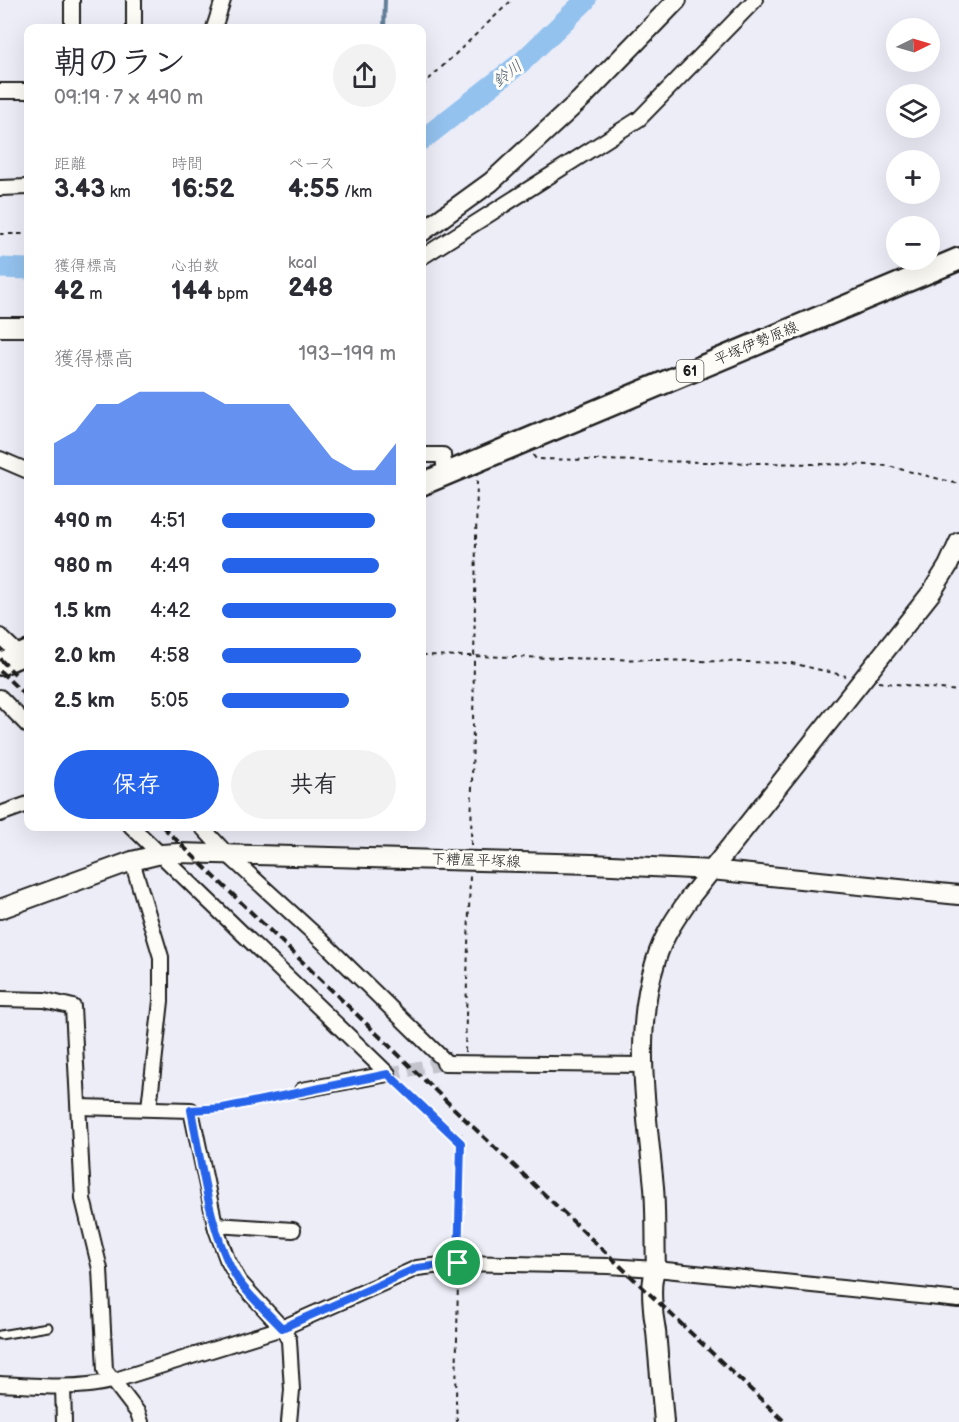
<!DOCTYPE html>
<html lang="ja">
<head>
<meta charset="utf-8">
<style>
	body { margin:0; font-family:"Balsamiq Sans","Klee One",sans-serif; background:#f2f2f3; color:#2b2b33; height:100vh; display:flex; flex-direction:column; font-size:22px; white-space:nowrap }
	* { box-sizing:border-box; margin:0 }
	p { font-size:20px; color:#7c7c81 }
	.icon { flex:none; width:33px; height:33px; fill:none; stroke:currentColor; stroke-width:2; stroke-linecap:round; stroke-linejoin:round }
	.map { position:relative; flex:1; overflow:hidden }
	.drawer { position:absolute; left:24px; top:24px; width:402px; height:807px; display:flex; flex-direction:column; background:#fff; border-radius:12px; box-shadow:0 6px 24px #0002 }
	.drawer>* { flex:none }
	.needle { width:39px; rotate:85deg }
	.tools { position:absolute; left:886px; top:18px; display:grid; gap:12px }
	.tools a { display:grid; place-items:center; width:54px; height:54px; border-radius:50%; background:#fff; box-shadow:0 6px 24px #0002; font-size:30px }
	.pin { position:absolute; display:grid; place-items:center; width:51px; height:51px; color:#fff; margin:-26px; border:3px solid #fff; border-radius:50%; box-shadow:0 2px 6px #0007 }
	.round { display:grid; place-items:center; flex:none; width:63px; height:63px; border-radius:32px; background:#f2f2f3 }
	.summary { display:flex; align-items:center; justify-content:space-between; height:102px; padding:0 30px }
	h1 { font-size:33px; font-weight:600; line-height:45px }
	.metrics { display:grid; grid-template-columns:repeat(3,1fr); gap:9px; height:102px; padding:6px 30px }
	.metrics div { display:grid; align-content:center }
	.metrics b { font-size:26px; font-weight:600 }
	.metrics small { font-size:16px; font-weight:400 }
	.metrics p { font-size:16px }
	.chart { height:168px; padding:12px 30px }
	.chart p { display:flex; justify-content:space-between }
	.chart svg { width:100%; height:108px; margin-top:6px; fill:#2563eb; opacity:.7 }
	.button { display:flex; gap:12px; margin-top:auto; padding:12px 30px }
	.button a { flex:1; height:69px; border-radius:36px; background:#2563eb; color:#fff; font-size:24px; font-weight:600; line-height:69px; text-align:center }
	.button a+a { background:#f2f2f3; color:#2b2b33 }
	ul { padding:0 30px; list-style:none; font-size:20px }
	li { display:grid; grid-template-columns:96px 72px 1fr; align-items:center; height:45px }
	li i { height:15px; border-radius:8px; background:#2563eb }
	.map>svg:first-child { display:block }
</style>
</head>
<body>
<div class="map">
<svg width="959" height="1422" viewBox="0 0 959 1422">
	<rect width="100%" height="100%" fill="#ededf8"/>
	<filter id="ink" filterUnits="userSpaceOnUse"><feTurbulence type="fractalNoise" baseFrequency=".0167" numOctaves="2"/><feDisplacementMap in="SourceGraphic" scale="12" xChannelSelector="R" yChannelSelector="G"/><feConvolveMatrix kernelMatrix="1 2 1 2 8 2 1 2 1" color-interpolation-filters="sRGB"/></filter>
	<g filter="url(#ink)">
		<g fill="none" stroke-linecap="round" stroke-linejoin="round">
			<path stroke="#63809a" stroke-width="4" d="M 384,28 L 385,0"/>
			<g stroke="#93c2ee" stroke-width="21">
				<path d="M 422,140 L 523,61 L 586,0"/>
				<path d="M 0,268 L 28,269"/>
			</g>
			<path stroke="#c3c3cc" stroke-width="14" stroke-dasharray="14 7" stroke-linecap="butt" d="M 388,1074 L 444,1063"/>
			<g stroke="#1c1c1c" stroke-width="11">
				<path id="lane" d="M 0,1335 L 48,1327"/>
			</g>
			<g stroke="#1c1c1c" stroke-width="18">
				<g id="street">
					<path d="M 72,0 L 72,28"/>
					<path d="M 134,28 L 134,0"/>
					<path d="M 214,28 L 223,0"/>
					<path d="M 0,91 L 28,91"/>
					<path d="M 0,188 L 28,187"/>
					<path d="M 422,257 L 639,119 L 755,0"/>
					<path d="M 422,455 L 443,455 L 445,474"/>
					<path d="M 0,459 L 28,471"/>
					<path d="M 0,636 L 24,659"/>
					<path d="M 0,697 L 28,726"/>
					<path d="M 0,814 L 28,804"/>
					<path d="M 131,826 L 388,1074"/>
					<path d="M 201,826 L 226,853 L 321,940 L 447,1063"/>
					<path d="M 132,861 L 161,957 L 161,1001 L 149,1108"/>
					<path d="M 0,999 L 45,1000 L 73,1007 L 83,1199 L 100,1269 L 105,1370 L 138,1413 L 141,1422"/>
					<path d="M 444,1063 L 643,1065"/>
					<path d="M 302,1090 L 388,1074"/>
					<path d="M 79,1107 L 191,1110 L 216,1229 L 227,1259 L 239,1281 L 282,1328 L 289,1340 L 292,1390 L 289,1422"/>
					<path d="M 215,1225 L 293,1230"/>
					<path d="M 0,1384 C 37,1386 75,1390 112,1381 L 282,1328 L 417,1268 L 458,1263 L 608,1266 L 656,1269 L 959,1300"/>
					<path d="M 63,1387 L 64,1422"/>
				</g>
			</g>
			<g stroke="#1c1c1c" stroke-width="22">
				<g id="secondary">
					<path d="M 422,232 L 491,182 L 581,99 L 677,0"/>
					<path d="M 0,327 L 28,327"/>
					<path d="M 0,909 L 132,861 L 161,854 L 178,853 L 592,864 L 711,870 L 959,895"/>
					<path d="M 664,1422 L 656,1331 C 653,1316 649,1282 656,1269 C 655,1242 656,1214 654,1187 C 647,1112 632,1033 656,960 C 663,936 677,916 691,896 L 931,593 L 948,566 L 959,542"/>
				</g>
			</g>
			<g stroke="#1c1c1c" stroke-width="26">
				<g id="primary">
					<path d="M 422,484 L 959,259"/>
					<path d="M 0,664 L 28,652"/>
				</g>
			</g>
			<g stroke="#1c1c1c" stroke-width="2" stroke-dasharray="4.5 4.5" stroke-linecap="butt">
				<path d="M 422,86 L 512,0"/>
				<path d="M 0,234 L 28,234"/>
				<path d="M 533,455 L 536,459 L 872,465 L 888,466 L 959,484"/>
				<path d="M 422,655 L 791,663 L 846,676"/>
				<path d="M 878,682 L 959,691"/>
				<path d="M 471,845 L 477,479"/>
				<path d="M 465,1052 L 470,875"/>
				<path d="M 397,1082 L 461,1143 L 459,1250"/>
				<path d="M 202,1109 L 223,1108 L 291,1093"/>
				<path d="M 461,1142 L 462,1133"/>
				<path d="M 457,1422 L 456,1401 L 458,1276"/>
			</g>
			<use href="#lane" stroke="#fdfcf7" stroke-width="7"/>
			<use href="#street" stroke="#fdfcf7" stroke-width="14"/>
			<use href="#secondary" stroke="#fdfcf7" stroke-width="18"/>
			<use href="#primary" stroke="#fdfcf7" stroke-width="21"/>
			<g stroke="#1c1c1c" stroke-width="4" stroke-dasharray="9 4.5" stroke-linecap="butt">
				<path d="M 0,659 L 15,674"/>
				<path d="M 0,671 L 28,698"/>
				<path d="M 162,826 L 470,1124 L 785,1422"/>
			</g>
		</g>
	</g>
	<g fill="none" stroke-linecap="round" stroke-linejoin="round" filter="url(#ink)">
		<g stroke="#fff" stroke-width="12">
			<path id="route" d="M 388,1074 L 461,1143 L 458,1263 L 417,1268 L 282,1328 C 268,1313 250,1297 238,1280 C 210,1237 201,1160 191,1110 L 223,1108 Z"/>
		</g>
		<use href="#route" stroke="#2563eb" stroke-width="8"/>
	</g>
	<g text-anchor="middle" stroke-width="6" stroke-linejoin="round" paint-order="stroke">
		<rect fill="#fdfcf7" stroke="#605f5e" stroke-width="1.5" x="676.5" y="360" width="27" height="22" rx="4.5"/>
		<g font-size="14" font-weight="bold" fill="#1c1c1c">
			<text x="690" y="376">61</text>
		</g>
		<g font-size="15" fill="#1c1c1c" stroke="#fdfcf7">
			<text transform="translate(756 343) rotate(-23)" y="5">平塚伊勢原線</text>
			<text transform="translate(476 860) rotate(2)" y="5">下糟屋平塚線</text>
		</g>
		<g font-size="16" font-style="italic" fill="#4c5e70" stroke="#fdfcf7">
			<text transform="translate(507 73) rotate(-38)" y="6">鈴川</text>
		</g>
	</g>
</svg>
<div class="tools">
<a><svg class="needle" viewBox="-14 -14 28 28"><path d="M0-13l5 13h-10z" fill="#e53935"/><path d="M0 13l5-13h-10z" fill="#7c7c81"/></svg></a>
<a><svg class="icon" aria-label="layers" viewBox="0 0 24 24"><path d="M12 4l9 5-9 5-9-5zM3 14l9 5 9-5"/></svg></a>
<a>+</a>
<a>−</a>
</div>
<div class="pin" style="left:458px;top:1263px;background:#1e9e55"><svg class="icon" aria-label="arrive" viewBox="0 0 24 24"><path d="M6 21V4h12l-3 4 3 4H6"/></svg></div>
<section class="drawer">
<div class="summary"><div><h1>朝のラン</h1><p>09:19 · 7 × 490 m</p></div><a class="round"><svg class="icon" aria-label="share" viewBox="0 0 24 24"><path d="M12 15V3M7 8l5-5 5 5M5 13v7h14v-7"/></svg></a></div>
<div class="metrics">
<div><p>距離</p><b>3.43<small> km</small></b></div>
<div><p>時間</p><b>16:52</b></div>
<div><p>ペース</p><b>4:55<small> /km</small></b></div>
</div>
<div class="metrics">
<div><p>獲得標高</p><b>42<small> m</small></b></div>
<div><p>心拍数</p><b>144<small> bpm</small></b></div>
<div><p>kcal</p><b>248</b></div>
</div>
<div class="chart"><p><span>獲得標高</span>193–199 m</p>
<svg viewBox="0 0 160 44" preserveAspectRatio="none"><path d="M0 44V27L10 22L20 11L30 11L40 6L50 6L60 6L70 6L80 11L90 11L100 11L110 11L120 22L130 33L140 38L150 38L160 27V44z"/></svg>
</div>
<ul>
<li><b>490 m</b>4:51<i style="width:88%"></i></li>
<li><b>980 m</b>4:49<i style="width:90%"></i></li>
<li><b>1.5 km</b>4:42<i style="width:100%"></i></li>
<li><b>2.0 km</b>4:58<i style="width:80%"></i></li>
<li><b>2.5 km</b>5:05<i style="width:73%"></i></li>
</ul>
<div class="button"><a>保存</a><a>共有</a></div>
</section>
</div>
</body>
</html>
